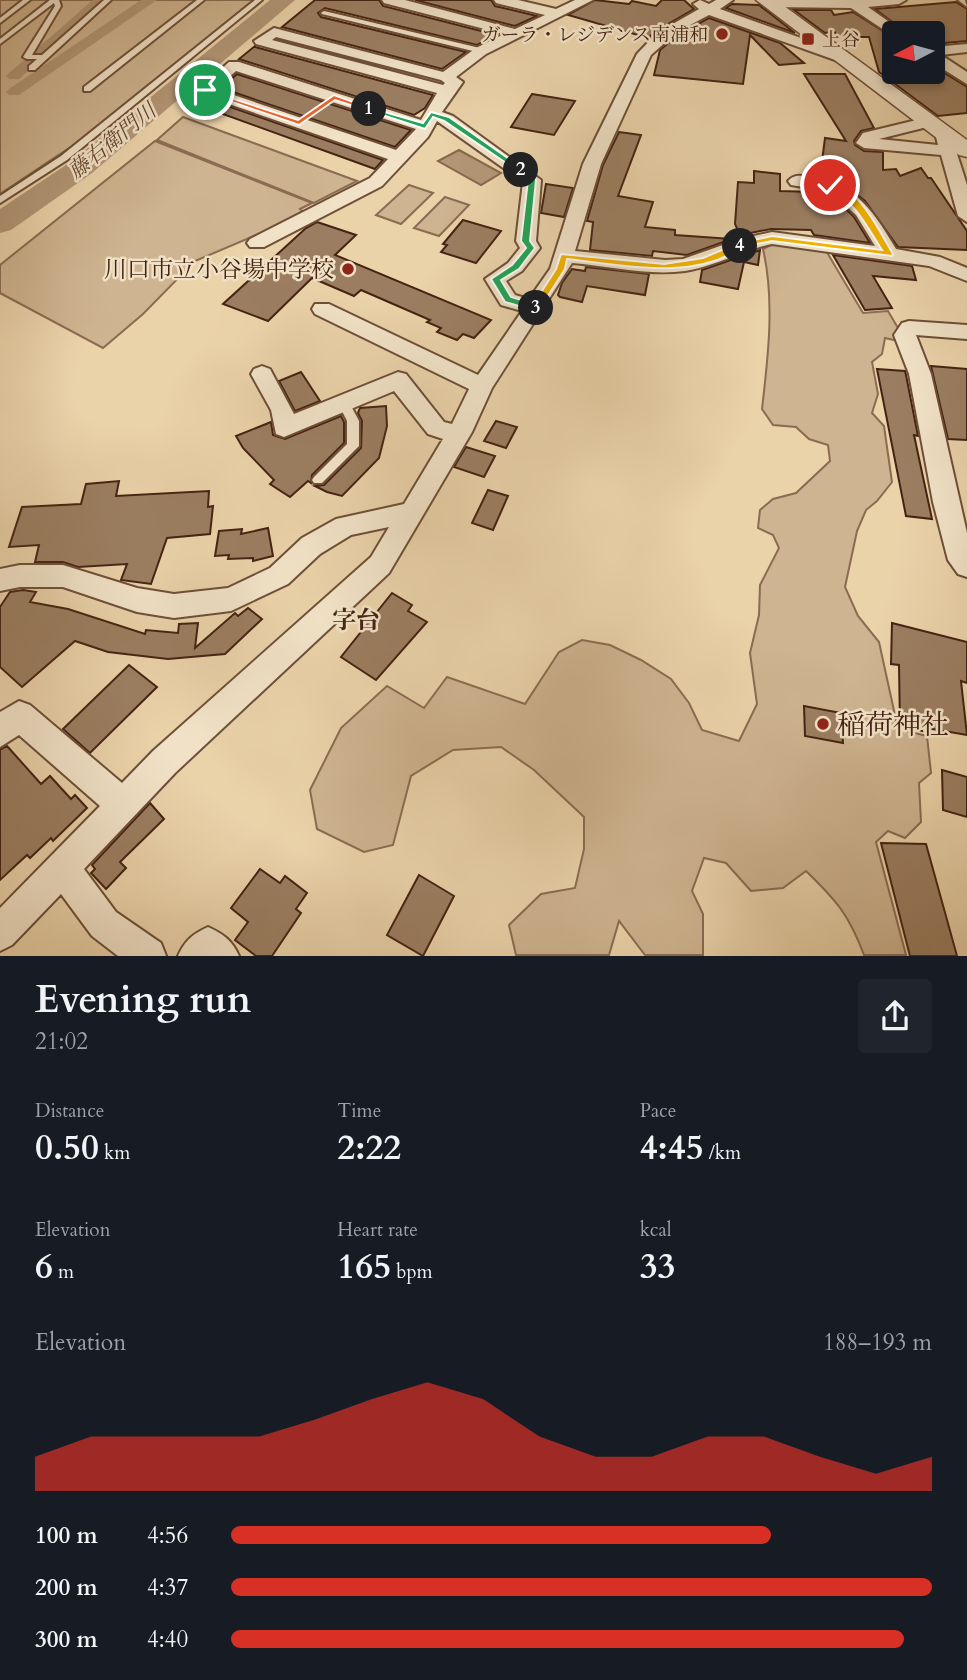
<!DOCTYPE html>
<html lang="en">
<head>
<meta charset="utf-8">
<style>
	body { margin:0; font-family:Cardo,"Noto Serif JP",serif; background:#20242c; color:#f1f3f6; height:100vh; display:flex; flex-direction:column; font-size:26px; white-space:nowrap }
	* { box-sizing:border-box; margin:0 }
	p { font-size:23px; color:#9ea1a6 }
	.icon { flex:none; width:38px; height:38px; fill:none; stroke:currentColor; stroke-width:2; stroke-linecap:round; stroke-linejoin:round }
	.map { position:relative; height:956px; overflow:hidden }
	.drawer { display:flex; flex-direction:column; background:#171b24; flex:1 }
	.drawer>* { flex:none }
	.needle { width:46px; rotate:264deg }
	.buttons { position:absolute; left:882px; top:21px; display:grid; gap:14px }
	.buttons a { display:grid; place-items:center; width:63px; height:63px; border-radius:7px; background:#171b24; box-shadow:0 4px 10px #0003; font-size:35px }
	.pin { position:absolute; display:grid; place-items:center; width:60px; height:60px; color:#fff; margin:-30px; border:4px solid #fff; border-radius:50%; box-shadow:0 2px 7px #0007 }
	.km { position:absolute; width:35px; height:35px; margin:-18px; border-radius:50%; background:#222; color:#fff; font-size:19px; line-height:35px; text-align:center }
	.round { display:grid; place-items:center; flex:none; width:74px; height:74px; border-radius:7px; background:#20242c }
	.summary { display:flex; align-items:center; justify-content:space-between; height:119px; padding:0 35px }
	h1 { font-size:38px; font-weight:700; line-height:52px }
	.figures { display:grid; grid-template-columns:repeat(3,1fr); gap:10px; height:119px; padding:7px 35px }
	.figures div { display:grid; align-content:center }
	.figures b { font-size:35px; font-weight:700 }
	.figures small { font-size:19px; font-weight:400 }
	.figures p { font-size:19px }
	.chart { height:196px; padding:14px 35px }
	.chart p { display:flex; justify-content:space-between }
	.chart svg { width:100%; height:126px; margin-top:7px; fill:#d93025; opacity:.7 }
	ul { padding:0 35px; list-style:none; font-size:23px }
	li { display:grid; grid-template-columns:112px 84px 1fr; align-items:center; height:52px }
	li i { height:18px; border-radius:9px; background:#d93025 }
	.map>svg:first-child { display:block }
</style>
</head>
<body>
<div class="map">
<svg width="967" height="956" viewBox="0 0 967 956">
	<rect width="100%" height="100%" fill="#ead2a9"/>
	<filter id="stains"><feTurbulence type="fractalNoise" baseFrequency=".00286" numOctaves="4"/><feColorMatrix values="0 0 0 0 .2 0 0 0 0 .09 0 0 0 0 .02 0 0 0 .5 -.17"/></filter>
	<radialGradient id="worn" r=".72"><stop offset=".6" stop-color="#630" stop-opacity="0"/><stop offset="1" stop-color="#630" stop-opacity=".3"/></radialGradient>
	<g fill="#ceb490" stroke="#8a6c52" stroke-width="2">
		<path d="M 0,0 L 256,0 L 72,146 L 0,194 Z"/>
		<path d="M 183,117 L 357,181 L 314,203 L 157,140 Z"/>
		<path d="M 155,141 L 312,203 L 300,209 L 306,214 L 195,261 L 143,314 L 103,348 L 0,293 L 0,265 Z"/>
		<path d="M 409,185 L 433,193 L 401,224 L 376,215 Z"/>
		<path d="M 445,197 L 469,205 L 439,236 L 414,228 Z"/>
		<path d="M 775,243 L 825,249 L 863,313 L 888,311 L 898,328 L 898,341 L 885,338 L 882,354 L 872,362 L 878,394 L 872,413 L 884,426 L 892,482 L 877,501 L 866,510 L 857,531 L 845,587 L 858,616 L 879,642 L 898,729 L 927,736 L 931,773 L 919,783 L 921,822 L 905,838 L 888,831 L 876,842 L 906,955 L 864,955 C 849,915 837,901 806,871 L 783,888 L 751,891 L 726,863 L 704,858 L 692,891 L 703,914 L 703,955 L 645,955 L 619,921 L 609,955 L 516,955 L 509,925 L 541,894 L 575,888 L 584,849 L 584,817 L 534,770 L 501,747 L 453,750 L 411,776 L 393,845 L 364,852 L 317,829 L 310,790 L 341,728 L 387,686 L 424,708 L 447,677 L 525,704 L 559,652 L 582,640 L 610,645 L 641,660 L 671,679 L 689,703 L 702,730 L 739,741 L 757,704 L 750,653 L 759,615 L 760,585 L 779,548 L 773,535 L 758,528 L 760,510 L 773,499 L 796,493 L 830,461 L 828,445 L 809,439 L 796,427 L 773,425 L 762,409 C 768,357 775,301 763,249 Z"/>
	</g>
	<path fill="#b29676" stroke="#86684e" stroke-width="2" d="M 459,150 L 501,173 L 481,185 L 438,161 Z"/>
	<g fill="none" stroke-linecap="round" stroke-linejoin="round">
		<g fill="#b29676" fill-rule="evenodd">
			<path d="M 93,0 L 108,0 L 19,79 L 9,79 L 6,76 L 9,73 Z"/>
			<path d="M 141,0 L 157,0 L 19,95 L 9,95 L 6,92 L 9,89 Z"/>
		</g>
		<path fill="#b29676" fill-rule="evenodd" d="M 270,0 L 295,0 L 92,173 L 11,230 L 0,233 L 0,209 L 72,161 Z"/>
	</g>
	<g fill="#9b7e61" stroke="#452313" stroke-width="2">
		<path d="M 315,0 L 379,0 L 383,6 L 497,35 L 477,45 L 325,8 L 318,13 L 321,17 L 466,52 L 442,69 L 282,27 Z"/>
		<path d="M 415,0 L 491,0 L 495,6 L 537,16 L 515,26 Z"/>
		<path d="M 595,0 L 629,4 L 632,1 L 656,6 L 662,0 L 684,0 L 694,9 L 656,31 L 648,38 L 568,15 Z"/>
		<path d="M 956,2 L 967,9 L 967,41 L 933,44 L 933,33 L 907,33 L 875,9 Z"/>
		<path d="M 732,4 L 759,5 L 795,33 L 726,8 Z"/>
		<path d="M 794,10 L 831,10 L 834,15 L 853,12 L 894,38 L 894,72 L 933,72 L 933,66 L 967,87 L 967,113 L 938,116 L 879,72 L 869,37 L 838,37 L 834,31 L 825,33 Z"/>
		<path d="M 709,18 L 780,43 L 804,63 L 779,65 L 750,35 L 743,84 L 654,75 L 660,50 L 679,34 Z"/>
		<path d="M 255,46 L 255,47 L 433,95 L 425,108 L 414,115 L 239,59 Z"/>
		<path d="M 237,74 L 411,130 L 395,147 L 221,88 Z"/>
		<path d="M 804,74 L 845,74 L 874,128 L 861,131 L 854,141 L 855,145 L 864,151 L 883,152 L 883,170 L 896,169 L 900,176 L 921,168 L 928,178 L 931,178 L 967,231 L 967,250 L 898,247 L 865,201 L 843,184 L 820,177 L 825,138 L 846,141 Z"/>
		<path d="M 532,94 L 575,101 L 554,135 L 511,127 Z"/>
		<path d="M 197,95 L 199,96 L 383,160 L 375,169 L 187,101 Z"/>
		<path d="M 619,132 L 641,135 L 618,196 L 653,202 L 645,227 L 675,230 L 675,235 L 732,239 L 687,255 L 653,251 L 652,256 L 590,250 L 593,222 L 587,221 L 603,165 Z"/>
		<path d="M 754,171 L 780,174 L 780,191 L 814,192 L 837,200 L 854,217 L 870,243 L 814,235 L 811,230 L 771,229 L 740,235 L 735,224 L 738,182 L 754,183 Z"/>
		<path d="M 546,184 L 573,188 L 564,217 L 541,213 Z"/>
		<path d="M 463,220 L 501,231 L 476,263 L 441,252 L 447,245 L 443,244 Z"/>
		<path d="M 317,222 L 356,235 L 335,255 L 491,320 L 474,338 L 463,334 L 457,340 L 437,332 L 441,328 L 427,322 L 430,320 L 361,290 L 354,296 L 312,278 L 268,321 L 223,304 L 306,228 Z"/>
		<path d="M 760,250 L 758,265 L 744,262 L 738,289 L 700,282 L 702,270 Z"/>
		<path d="M 833,255 L 912,266 L 916,280 L 873,276 L 892,308 L 865,310 Z"/>
		<path d="M 586,267 L 649,274 L 645,295 L 587,286 L 582,302 L 560,297 L 558,295 L 562,283 L 572,269 L 585,271 Z"/>
		<path d="M 931,366 L 967,369 L 967,440 L 948,439 Z"/>
		<path d="M 877,369 L 905,371 L 906,375 L 918,436 L 914,435 L 932,519 L 906,516 Z"/>
		<path d="M 301,372 L 320,401 L 295,411 L 279,381 Z"/>
		<path d="M 386,406 L 387,426 L 379,458 L 342,496 L 327,492 L 315,486 L 324,485 L 361,448 L 362,421 L 358,413 L 360,408 Z"/>
		<path d="M 341,416 L 344,422 L 344,443 L 312,475 L 311,483 L 308,481 L 290,497 L 270,484 L 274,480 L 243,448 L 236,436 L 271,422 L 273,435 L 285,439 Z"/>
		<path d="M 496,421 L 517,427 L 506,448 L 484,441 Z"/>
		<path d="M 466,447 L 495,456 L 484,477 L 454,467 Z"/>
		<path d="M 119,481 L 116,496 L 209,491 L 208,507 L 213,506 L 210,534 L 167,538 L 151,584 L 121,580 L 127,564 L 78,567 L 63,562 L 35,562 L 39,545 L 9,547 L 22,507 L 81,504 L 86,484 Z"/>
		<path d="M 488,490 L 508,496 L 493,530 L 472,523 Z"/>
		<path d="M 268,528 L 273,556 L 253,561 L 253,558 L 228,559 L 229,555 L 215,556 L 219,531 L 242,529 L 241,534 Z"/>
		<path d="M 23,590 L 36,592 L 30,602 L 68,609 L 145,634 L 146,630 L 178,633 L 179,624 L 198,623 L 195,648 L 235,613 L 238,616 L 248,608 L 262,619 L 225,654 L 168,659 L 108,652 L 75,641 L 22,687 L 0,667 L 0,607 L 10,592 Z"/>
		<path d="M 392,593 L 412,605 L 408,611 L 427,622 L 376,680 L 341,657 Z"/>
		<path d="M 892,623 L 967,642 L 967,683 L 961,681 L 967,735 L 921,727 L 922,731 L 900,726 L 899,665 L 891,664 Z"/>
		<path d="M 129,665 L 157,687 L 90,753 L 63,729 Z"/>
		<path d="M 804,706 L 841,713 L 843,743 L 805,736 Z"/>
		<path d="M 7,746 L 41,784 L 50,776 L 71,799 L 75,795 L 87,808 L 53,841 L 51,838 L 30,858 L 27,855 L 0,880 L 0,750 Z"/>
		<path d="M 942,770 L 967,777 L 967,817 L 943,810 Z"/>
		<path d="M 150,803 L 164,819 L 120,862 L 126,868 L 106,889 L 91,873 L 95,869 L 92,865 Z"/>
		<path d="M 881,843 L 926,844 L 957,956 L 910,956 Z"/>
		<path d="M 260,869 L 280,883 L 285,876 L 307,893 L 296,909 L 301,913 L 272,956 L 256,956 L 235,940 L 248,922 L 231,908 Z"/>
		<path d="M 419,875 L 454,896 L 423,956 L 387,935 Z"/>
	</g>
	<g fill="none" stroke-linecap="round" stroke-linejoin="round">
		<g stroke="#6e4f38" stroke-width="4">
			<g id="service">
				<path d="M 23,0 L 30,0 L 0,23 L 0,18 Z"/>
				<path d="M 50,0 L 59,0 L 61,6 L 32,55 L 42,55 L 104,0 L 111,0 L 35,70 L 29,70 L 29,66 L 37,59 L 27,59 L 23,57 L 55,6 L 54,3 L 0,44 L 0,39 Z"/>
				<path d="M 197,0 L 204,0 L 90,91 L 84,91 L 84,87 Z"/>
				<path d="M 255,0 L 262,0 L 67,160 L 0,203 L 0,196 L 61,156 Z"/>
				<path d="M 958,0 L 965,0 L 967,7 Z"/>
				<path d="M 324,11 L 484,49 L 485,51 L 481,53 L 322,14 L 321,13 Z"/>
				<path d="M 344,399 L 348,400 L 359,421 L 359,446 L 322,483 L 314,483 L 312,480 L 314,477 L 347,444 L 347,421 L 338,403 Z"/>
			</g>
		</g>
		<g stroke="#6e4f38" stroke-width="4">
			<g id="minor">
				<path d="M 382,0 L 405,0 L 515,29 L 545,15 L 496,3 L 494,0 L 518,0 L 556,9 L 575,0 L 593,0 L 486,54 L 456,77 L 463,82 L 442,112 L 453,116 L 541,180 L 536,241 L 540,248 L 522,271 L 506,281 L 515,295 L 529,299 L 550,269 L 583,164 L 637,54 L 657,33 L 699,9 L 693,4 L 700,0 L 709,4 L 716,0 L 733,0 L 720,9 L 848,55 L 850,58 L 843,62 L 838,61 L 709,15 L 677,32 L 651,55 L 601,164 L 575,251 L 665,260 L 683,259 L 740,239 L 772,232 L 875,246 L 856,215 L 838,198 L 815,189 L 791,185 L 788,181 C 795,173 804,176 813,178 C 857,184 875,214 896,249 L 940,257 L 967,268 L 967,281 L 929,266 L 772,244 C 742,250 714,267 685,271 C 649,276 608,266 572,263 L 492,388 L 472,432 L 389,573 L 175,773 L 84,869 L 116,912 L 161,943 L 166,956 L 118,956 L 92,936 L 61,894 L 12,945 L 0,951 L 0,908 L 100,806 L 19,735 L 0,747 L 0,712 L 19,701 L 30,705 L 122,783 L 153,751 L 371,557 L 389,527 L 351,535 L 320,554 L 288,584 L 231,611 L 174,618 L 137,612 L 63,587 L 20,587 L 0,591 L 0,569 L 20,565 L 63,565 L 137,588 L 174,594 L 228,588 L 270,568 L 302,538 L 336,519 L 404,504 L 443,439 L 428,434 L 394,391 L 284,437 L 276,434 L 271,410 L 251,374 L 254,369 L 262,366 L 270,369 L 294,414 L 398,372 L 406,374 L 444,422 L 452,424 L 469,389 L 315,314 L 312,309 L 315,304 L 329,304 L 478,375 L 522,311 L 501,305 L 485,279 L 508,263 L 520,248 L 516,241 L 523,182 L 437,121 L 428,137 L 382,186 L 264,247 L 250,247 L 247,243 L 250,239 L 370,178 L 388,159 L 200,94 L 197,91 L 200,88 L 229,62 L 239,62 L 421,120 L 437,93 L 256,44 L 254,41 L 274,28 L 443,72 L 476,48 L 504,34 L 384,3 ZM 276,37 L 441,80 L 445,83 L 443,85 L 272,40 ZM 236,71 L 416,129 L 396,150 L 216,89 Z"/>
				<path d="M 765,0 L 906,0 L 899,4 L 868,7 L 905,33 L 894,33 L 893,36 L 851,8 L 770,7 L 763,3 Z"/>
				<path d="M 967,44 L 967,52 L 941,55 L 967,72 L 967,84 L 933,63 L 933,47 Z"/>
				<path d="M 929,117 L 937,122 L 935,125 L 879,139 L 938,145 L 935,133 L 943,128 L 949,129 L 967,185 L 967,222 L 958,216 L 941,155 L 864,148 L 856,143 L 863,133 Z"/>
				<path d="M 909,321 L 967,325 L 967,339 L 916,335 L 931,374 L 967,533 L 967,577 L 958,574 L 948,560 L 933,502 L 909,374 L 894,335 L 902,323 Z"/>
				<path d="M 208,927 C 223,934 232,940 239,956 L 178,956 C 185,940 193,934 208,927 Z"/>
			</g>
		</g>
		<g stroke="#6e4f38" stroke-width="3">
			<path id="tertiary" d="M 756,0 L 776,0 L 967,140 L 967,157 L 959,155 Z"/>
		</g>
		<use href="#service" fill="#f1e2c7" fill-rule="evenodd"/>
		<use href="#minor" fill="#f1e2c7" fill-rule="evenodd"/>
		<use href="#tertiary" fill="#f1e2c7" fill-rule="evenodd"/>
	</g>
	<path fill="#f0652b" stroke="#fff" stroke-width="2" d="M 203,89 L 298,120 L 334,95 L 373,109 L 369,111 L 335,100 L 299,125 L 203,92 Z"/>
	<path fill="#22a559" stroke="#fff" stroke-width="2" d="M 367,107 L 423,123 L 431,112 L 449,117 L 525,170 L 518,171 L 444,121 L 433,117 L 425,129 L 367,110 Z"/>
	<path fill="#22a559" stroke="#fff" stroke-width="2" d="M 518,168 L 524,168 L 536,180 L 530,241 L 535,248 L 519,269 L 501,280 L 511,297 L 539,305 L 539,310 L 536,311 L 505,302 L 491,279 L 512,265 L 526,248 L 521,241 L 528,180 L 518,171 Z"/>
	<path fill="#f5b400" stroke="#fff" stroke-width="2" d="M 736,244 L 744,246 C 695,282 623,265 567,259 L 565,269 L 539,310 L 531,308 L 556,269 L 561,254 L 664,264 L 703,258 Z"/>
	<path fill="#f5b400" stroke="#fff" stroke-width="2" d="M 827,183 C 858,183 879,231 893,254 L 892,256 L 772,241 L 736,248 L 736,244 L 772,236 L 882,250 C 866,225 854,200 827,187 Z"/>
	<g fill="#8f2418" stroke="#f1e2c7" stroke-width="2.5">
		<circle cx="722" cy="34" r="7"/>
		<rect x="801" y="32" width="14" height="14" rx="3.5"/>
		<circle cx="348" cy="269" r="7"/>
		<circle cx="823" cy="724" r="7"/>
	</g>
	<g text-anchor="middle" stroke-width="5" stroke-linejoin="round" paint-order="stroke">
		<g font-size="19" fill="#452313" stroke="#f1e2c7" text-anchor="end">
			<text x="708" y="41">ガーラ・レジデンス南浦和</text>
			<text x="822" y="46" text-anchor="start">上谷</text>
		</g>
		<g font-size="21" font-style="italic" fill="#664631" stroke="#f1e2c7">
			<text transform="translate(112 141) rotate(-39)" y="7">藤右衛門川</text>
		</g>
		<g font-size="23" fill="#452313" stroke="#f1e2c7" text-anchor="end">
			<text x="334" y="277">川口市立小谷場中学校</text>
		</g>
		<g font-size="24" font-weight="bold" fill="#452313" stroke="#f1e2c7">
			<text x="356" y="628">字台</text>
		</g>
		<g font-size="28" fill="#452313" stroke="#f1e2c7" text-anchor="start">
			<text x="837" y="734">稲荷神社</text>
		</g>
	</g>
	<rect width="100%" height="100%" filter="url(#stains)"/>
	<rect width="100%" height="100%" fill="url(#worn)"/>
</svg>
<div class="buttons">
<a><svg class="needle" viewBox="-14 -14 28 28"><path d="M0-13l5 13h-10z" fill="#e53935"/><path d="M0 13l5-13h-10z" fill="#9ea1a6"/></svg></a>
</div>
<div class="pin" style="left:205px;top:90px;background:#1e9e55"><svg class="icon" aria-label="arrive" viewBox="0 0 24 24"><path d="M6 21V4h12l-3 4 3 4H6"/></svg></div>
<div class="pin" style="left:830px;top:185px;background:#d93025"><svg class="icon" aria-label="check" viewBox="0 0 24 24"><path d="M5 12l5 5 9-10"/></svg></div>
<b class="km" style="left:369px;top:109px">1</b>
<b class="km" style="left:521px;top:170px">2</b>
<b class="km" style="left:536px;top:308px">3</b>
<b class="km" style="left:740px;top:246px">4</b>
</div>
<section class="drawer">
<div class="summary"><div><h1>Evening run</h1><p>21:02</p></div><a class="round"><svg class="icon" aria-label="share" viewBox="0 0 24 24"><path d="M12 15V3M7 8l5-5 5 5M5 13v7h14v-7"/></svg></a></div>
<div class="figures">
<div><p>Distance</p><b>0.50<small> km</small></b></div>
<div><p>Time</p><b>2:22</b></div>
<div><p>Pace</p><b>4:45<small> /km</small></b></div>
</div>
<div class="figures">
<div><p>Elevation</p><b>6<small> m</small></b></div>
<div><p>Heart rate</p><b>165<small> bpm</small></b></div>
<div><p>kcal</p><b>33</b></div>
</div>
<div class="chart"><p><span>Elevation</span>188–193 m</p>
<svg viewBox="0 0 160 44" preserveAspectRatio="none"><path d="M0 44V32L10 25L20 25L30 25L40 25L50 19L60 12L70 6L80 12L90 25L100 32L110 32L120 25L130 25L140 32L150 38L160 32V44z"/></svg>
</div>
<ul>
<li><b>100 m</b>4:56<i style="width:77%"></i></li>
<li><b>200 m</b>4:37<i style="width:100%"></i></li>
<li><b>300 m</b>4:40<i style="width:96%"></i></li>
</ul>
</section>
</body>
</html>
